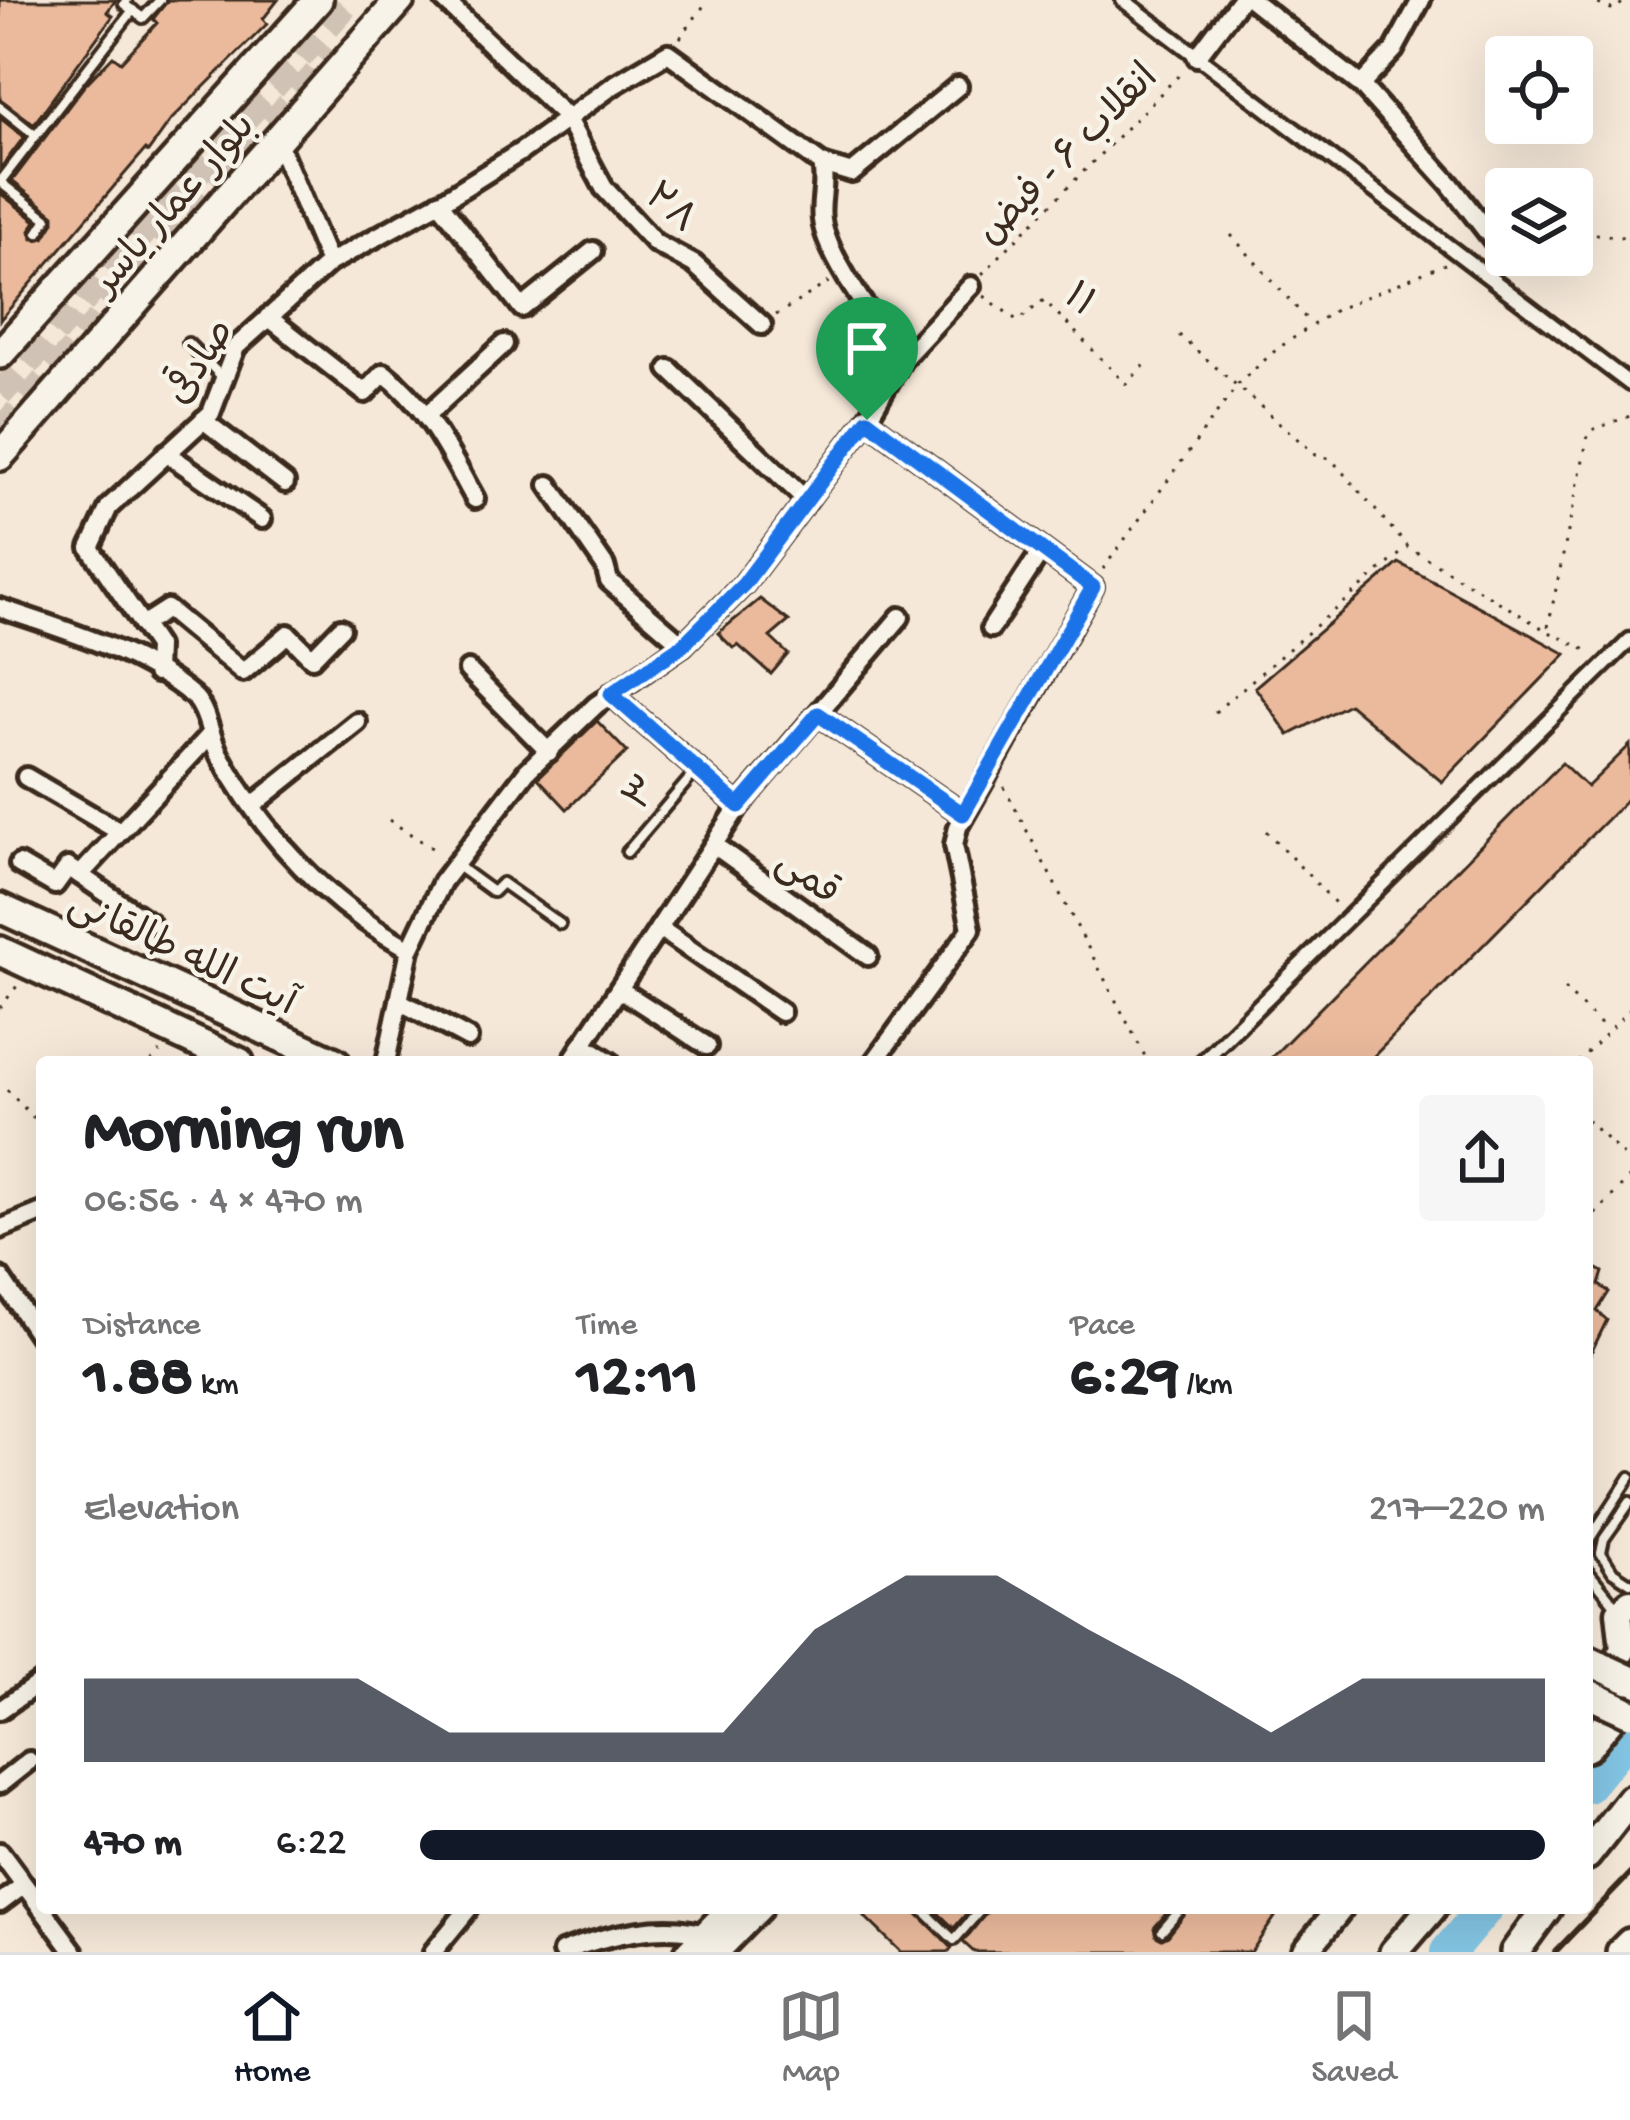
<!DOCTYPE html>
<html lang="en">
<head>
<meta charset="utf-8">
<style>
	body { margin:0; font-family:"Gochi Hand","Playpen Sans Arabic",sans-serif; background:#f6f6f6; color:#202124; height:100vh; display:flex; flex-direction:column; font-size:45px; white-space:nowrap }
	* { box-sizing:border-box; margin:0 }
	p { font-size:39px; color:#757577 }
	.icon { flex:none; width:66px; height:66px; fill:none; stroke:currentColor; stroke-width:2; stroke-linecap:round; stroke-linejoin:round }
	.map { position:relative; flex:1; overflow:hidden }
	.details { position:absolute; left:36px; top:1056px; width:1557px; height:858px; display:flex; flex-direction:column; background:#fff; border-radius:12px; box-shadow:0 12px 48px #0002 }
	.details>* { flex:none }
	.buttons { position:absolute; left:1485px; top:36px; display:grid; gap:24px }
	.buttons a { display:grid; place-items:center; width:108px; height:108px; border-radius:12px; background:#fff; box-shadow:0 12px 48px #0002; font-size:60px }
	.pin { position:absolute; display:grid; place-items:center; width:102px; height:102px; color:#fff; margin:-123px -51px; border-radius:50% 50% 50% 0; rotate:-45deg; box-shadow:0 0 12px #0007 }
	.pin .icon { rotate:45deg }
	.round { display:grid; place-items:center; flex:none; width:126px; height:126px; border-radius:12px; background:#f6f6f6 }
	.summary { display:flex; align-items:center; justify-content:space-between; height:204px; padding:0 48px }
	h1 { font-size:66px; font-weight:700; line-height:90px }
	.stats { display:grid; grid-template-columns:repeat(3,1fr); gap:18px; height:204px; padding:12px 48px }
	.stats div { display:grid; align-content:center }
	.stats b { font-size:60px; font-weight:700 }
	.stats small { font-size:33px; font-weight:400 }
	.stats p { font-size:33px }
	.chart { height:336px; padding:24px 48px }
	.chart p { display:flex; justify-content:space-between }
	.chart svg { width:100%; height:216px; margin-top:12px; fill:#111827; opacity:.7 }
	ul { padding:0 48px; list-style:none; font-size:39px }
	li { display:grid; grid-template-columns:192px 144px 1fr; align-items:center; height:90px }
	li i { height:30px; border-radius:15px; background:#111827 }
	.tab-bar { display:flex; justify-content:space-around; align-items:center; height:168px; border-top:3px solid #e0e0e0; background:#fff; font-size:33px; color:#757577 }
	.tab-bar a { display:grid; justify-items:center; gap:6px }
	.tab-bar .selected { color:#111827 }
	.map>svg:first-child { display:block }
</style>
</head>
<body>
<div class="map">
<svg width="1630" height="1952" viewBox="0 0 1630 1952">
	<rect width="100%" height="100%" fill="#f5e8d9"/>
	<filter id="ink" filterUnits="userSpaceOnUse"><feTurbulence type="fractalNoise" baseFrequency=".00833" numOctaves="2"/><feDisplacementMap in="SourceGraphic" scale="24" xChannelSelector="R" yChannelSelector="G"/><feConvolveMatrix kernelMatrix="1 2 1 2 8 2 1 2 1" color-interpolation-filters="sRGB"/></filter>
	<g filter="url(#ink)">
		<g fill="none" stroke-linecap="round" stroke-linejoin="round">
			<g stroke="#83c5e4" stroke-width="36">
				<path d="M 1587,1785 L 1630,1733"/>
				<path d="M 1448,1952 L 1485,1908"/>
			</g>
		</g>
		<g fill="#ebba9d" stroke="#3b2a1e" stroke-width="3">
			<path d="M 0,0 L 116,0 L 107,12 L 113,16 L 34,124 L 0,99 Z"/>
			<path d="M 168,0 L 278,0 L 263,19 L 267,24 L 171,120 L 148,152 L 145,150 L 0,320 L 0,193 L 36,221 L 30,231 L 33,239 L 44,238 L 54,222 L 54,215 L 12,181 L 84,86 L 113,56 L 121,62 L 157,23 L 153,19 Z"/>
			<path d="M 0,118 L 24,137 L 0,169 Z"/>
			<path d="M 1399,563 L 1566,654 L 1442,782 L 1349,704 L 1289,735 L 1255,687 Z"/>
			<path d="M 760,599 L 789,621 L 770,637 L 788,654 L 771,674 L 738,645 L 733,648 L 718,633 Z"/>
			<path d="M 597,721 L 627,752 L 567,809 L 538,778 Z"/>
			<path d="M 1630,745 L 1630,796 L 1368,1062 L 1267,1062 L 1562,763 L 1587,787 Z"/>
			<path d="M 1587,1263 L 1603,1272 L 1599,1285 L 1609,1292 L 1597,1311 L 1607,1320 L 1587,1361 Z"/>
			<path d="M 856,1908 L 913,1908 L 952,1948 L 949,1952 L 901,1952 Z"/>
			<path d="M 933,1908 L 971,1908 L 954,1928 Z"/>
			<path d="M 990,1908 L 1171,1908 L 1154,1928 L 1156,1936 L 1162,1939 L 1168,1936 L 1190,1908 L 1264,1908 L 1275,1917 L 1251,1952 L 974,1952 L 963,1942 Z"/>
		</g>
		<g fill="none" stroke-linecap="round" stroke-linejoin="round">
			<g stroke="#d0c2b4" stroke-width="27" stroke-dasharray="27 14" stroke-linecap="butt">
				<path d="M 0,394 L 350,0"/>
				<path d="M 0,432 L 335,53"/>
			</g>
			<g stroke="#3b2a1e" stroke-width="16">
				<g id="service">
					<path d="M 127,0 L 124,4 L 143,18 L 160,0"/>
					<path d="M 0,107 L 35,135"/>
					<path d="M 0,182 L 133,10"/>
					<path d="M 0,182 L 47,219 L 38,233"/>
					<path d="M 188,343 L 221,376"/>
					<path d="M 627,852 L 696,771"/>
					<path d="M 456,865 L 493,892 L 502,883 L 560,924"/>
					<path d="M 1630,1502 L 1604,1539 L 1601,1553 L 1613,1572 L 1630,1583"/>
					<path d="M 1587,1543 L 1630,1477"/>
					<path d="M 1587,1570 L 1616,1606"/>
					<path d="M 921,1908 L 954,1940 L 982,1908"/>
					<path d="M 1162,1931 L 1182,1908"/>
				</g>
			</g>
			<g stroke="#3b2a1e" stroke-width="21">
				<g id="pedestrian">
					<path d="M 1123,0 L 1630,384"/>
					<path d="M 1202,1062 L 1630,640"/>
				</g>
			</g>
			<g stroke="#3b2a1e" stroke-width="26">
				<g id="minor">
					<path d="M 444,0 L 566,117 L 604,188 L 655,243 L 694,264 L 762,325"/>
					<path d="M 1252,0 L 1361,85 L 1450,184 L 1494,241"/>
					<path d="M 1197,57 L 1240,0"/>
					<path d="M 1361,85 L 1394,50 L 1421,0"/>
					<path d="M 277,140 L 329,263"/>
					<path d="M 822,164 L 852,173 L 958,86"/>
					<path d="M 439,202 L 522,308 L 593,251"/>
					<path d="M 268,317 L 365,393 L 384,373 C 428,407 448,451 475,499"/>
					<path d="M 669,369 L 807,501"/>
					<path d="M 427,415 L 504,344"/>
					<path d="M 203,420 L 285,483"/>
					<path d="M 867,420 L 1093,587 L 958,827 L 954,845 L 971,929 L 874,1062"/>
					<path d="M 166,453 L 262,519"/>
					<path d="M 549,485 L 605,566 L 609,581 L 683,645"/>
					<path d="M 0,608 C 64,630 140,651 193,696 C 207,708 210,737 219,754 C 265,837 327,904 410,949"/>
					<path d="M 142,625 L 167,609 L 243,672 L 288,634 L 312,658 L 341,628"/>
					<path d="M 991,628 L 1042,550"/>
					<path d="M 468,670 L 549,752"/>
					<path d="M 156,673 L 157,646 L 90,548 L 109,507 L 211,413 L 236,347 L 329,263 L 444,200 L 522,151 L 614,85 L 668,53 L 822,164 C 827,184 819,201 822,220 C 826,257 880,327 902,360"/>
					<path d="M 611,694 L 739,806"/>
					<path d="M 818,714 L 963,814"/>
					<path d="M 26,777 L 120,832"/>
					<path d="M 253,805 L 357,722"/>
					<path d="M 714,845 L 868,956"/>
					<path d="M 19,864 L 55,885 L 68,867 L 150,923"/>
					<path d="M 80,875 L 210,735"/>
					<path d="M 659,928 L 781,1012"/>
					<path d="M 619,989 L 707,1046"/>
					<path d="M 399,1001 L 468,1038"/>
					<path d="M 582,1044 L 610,1062"/>
					<path d="M 386,1062 L 410,949 L 442,882 L 527,771 L 596,705 L 683,645 L 744,584 L 867,420 L 902,360 L 971,286"/>
					<path d="M 571,1062 L 739,806 L 900,617"/>
					<path d="M 0,1229 L 42,1212"/>
					<path d="M 0,1277 L 42,1340"/>
					<path d="M 0,1710 L 42,1681"/>
					<path d="M 0,1784 L 29,1761"/>
					<path d="M 0,1852 L 74,1952"/>
					<path d="M 0,1903 L 24,1885"/>
					<path d="M 433,1952 L 469,1908"/>
					<path d="M 562,1952 C 606,1935 668,1919 713,1937"/>
				</g>
			</g>
			<g stroke="#3b2a1e" stroke-width="33">
				<g id="secondary">
					<path d="M 1600,1684 L 1623,1650 L 1619,1612 L 1630,1602"/>
					<path d="M 688,1952 L 731,1908"/>
					<path d="M 716,1952 L 759,1908"/>
					<path d="M 1305,1952 L 1340,1908"/>
				</g>
			</g>
			<g stroke="#3b2a1e" stroke-width="36">
				<g id="primary">
					<path d="M 0,354 L 318,0"/>
					<path d="M 0,456 L 400,0"/>
					<path d="M 0,908 L 335,1062"/>
					<path d="M 0,951 L 239,1062"/>
					<path d="M 1587,1747 L 1630,1695"/>
					<path d="M 1587,1855 L 1630,1800"/>
					<path d="M 1394,1952 L 1432,1908"/>
					<path d="M 1515,1952 L 1547,1908"/>
					<path d="M 1621,1952 L 1630,1943"/>
				</g>
			</g>
			<g stroke="#3b2a1e" stroke-width="3" stroke-dasharray="3 9" stroke-linecap="butt">
				<path d="M 1587,0 L 1614,10 L 1626,0"/>
				<path d="M 680,38 L 708,0"/>
				<path d="M 1572,231 L 1630,238"/>
				<path d="M 1231,235 L 1311,324"/>
				<path d="M 982,274 L 1182,72"/>
				<path d="M 984,296 L 1018,321 L 1044,300 L 1126,384 L 1145,365"/>
				<path d="M 776,315 L 829,282"/>
				<path d="M 1179,335 L 1316,455 L 1331,459 L 1408,547 L 1547,631 L 1592,653"/>
				<path d="M 1103,569 L 1239,383 L 1277,349 L 1335,310 L 1445,264"/>
				<path d="M 1548,627 L 1589,431 L 1630,416"/>
				<path d="M 1215,712 L 1407,548"/>
				<path d="M 1004,787 L 1148,1062"/>
				<path d="M 389,820 L 438,852"/>
				<path d="M 1266,831 L 1338,906"/>
				<path d="M 1564,989 L 1607,1030"/>
				<path d="M 0,1008 L 17,986"/>
				<path d="M 151,1062 L 160,1052"/>
				<path d="M 1578,1062 L 1630,1009"/>
				<path d="M 7,1090 L 36,1120 L 42,1115"/>
				<path d="M 1587,1120 L 1630,1162"/>
				<path d="M 1587,1223 L 1630,1177"/>
			</g>
			<use href="#service" stroke="#f7f3e8" stroke-width="8"/>
			<use href="#pedestrian" stroke="#f7f3e8" stroke-width="12"/>
			<use href="#minor" stroke="#f7f3e8" stroke-width="16"/>
			<use href="#secondary" stroke="#f7f3e8" stroke-width="24"/>
			<use href="#primary" stroke="#f7f3e8" stroke-width="27"/>
			<path stroke="#3b2a1e" stroke-width="6" d="M 1555,1952 L 1630,1874"/>
			<g stroke="#3b2a1e" stroke-width="36" stroke-linecap="butt">
				<g id="primary-bridge">
					<path d="M 1587,1660 L 1630,1680"/>
					<path d="M 1587,1693 L 1630,1713"/>
				</g>
			</g>
			<use href="#primary-bridge" stroke="#f7f3e8" stroke-width="27"/>
		</g>
	</g>
	<g fill="none" stroke-linecap="round" stroke-linejoin="round" filter="url(#ink)">
		<g stroke="#fff" stroke-width="24">
			<path id="route" d="M 867,420 L 1093,587 L 963,814 L 818,714 L 739,806 L 611,694 L 683,645 L 744,584 Z"/>
		</g>
		<use href="#route" stroke="#1a73e8" stroke-width="15"/>
	</g>
	<g text-anchor="middle" stroke-width="9" stroke-linejoin="round" paint-order="stroke">
		<g font-size="39" fill="#3b2a1e" stroke="#f7f3e8">
			<text transform="translate(1065 152) rotate(-45)" y="14">انقلاب ۶ - فیض</text>
			<text transform="translate(171 202) rotate(-49)" y="14">بلوار عمار یاسر</text>
			<text transform="translate(673 205) rotate(40)" y="14">۲۸</text>
			<text transform="translate(1082 297) rotate(38)" y="14">۱۱</text>
			<text transform="translate(197 360) rotate(-57)" y="14">صادقی</text>
			<text transform="translate(639 791) rotate(-50)" y="14">۳</text>
			<text transform="translate(810 874) rotate(36)" y="14">قمی</text>
			<text transform="translate(184 950) rotate(25)" y="14">آیت الله طالقانی</text>
		</g>
	</g>
</svg>
<div class="buttons">
<a><svg class="icon" aria-label="locate" viewBox="0 0 24 24"><circle cx="12" cy="12" r="6"/><path d="M12 2v4M12 18v4M2 12h4M18 12h4"/></svg></a>
<a><svg class="icon" aria-label="layers" viewBox="0 0 24 24"><path d="M12 4l9 5-9 5-9-5zM3 14l9 5 9-5"/></svg></a>
</div>
<div class="pin" style="left:867px;top:420px;background:#1e9e55"><svg class="icon" aria-label="arrive" viewBox="0 0 24 24"><path d="M6 21V4h12l-3 4 3 4H6"/></svg></div>
<section class="details">
<div class="summary"><div><h1>Morning run</h1><p>06:56 · 4 × 470 m</p></div><a class="round"><svg class="icon" aria-label="share" viewBox="0 0 24 24"><path d="M12 15V3M7 8l5-5 5 5M5 13v7h14v-7"/></svg></a></div>
<div class="stats">
<div><p>Distance</p><b>1.88<small> km</small></b></div>
<div><p>Time</p><b>12:11</b></div>
<div><p>Pace</p><b>6:29<small> /km</small></b></div>
</div>
<div class="chart"><p><span>Elevation</span>217–220 m</p>
<svg viewBox="0 0 160 44" preserveAspectRatio="none"><path d="M0 44V27L10 27L20 27L30 27L40 38L50 38L60 38L70 38L80 17L90 6L100 6L110 17L120 27L130 38L140 27L150 27L160 27V44z"/></svg>
</div>
<ul>
<li><b>470 m</b>6:22<i style="width:100%"></i></li>
</ul>
</section>
</div>
<nav class="tab-bar">
<a class="selected"><svg class="icon" aria-label="home" viewBox="0 0 24 24"><path d="M3 11l9-7 9 7M6 9v11h12V9"/></svg>Home</a>
<a><svg class="icon" aria-label="map" viewBox="0 0 24 24"><path d="M3 6l6-2 6 2 6-2v14l-6 2-6-2-6 2zM9 4v14M15 6v14"/></svg>Map</a>
<a><svg class="icon" aria-label="saved" viewBox="0 0 24 24"><path d="M7 4h10v16l-5-4-5 4z"/></svg>Saved</a>
</nav>
</body>
</html>
